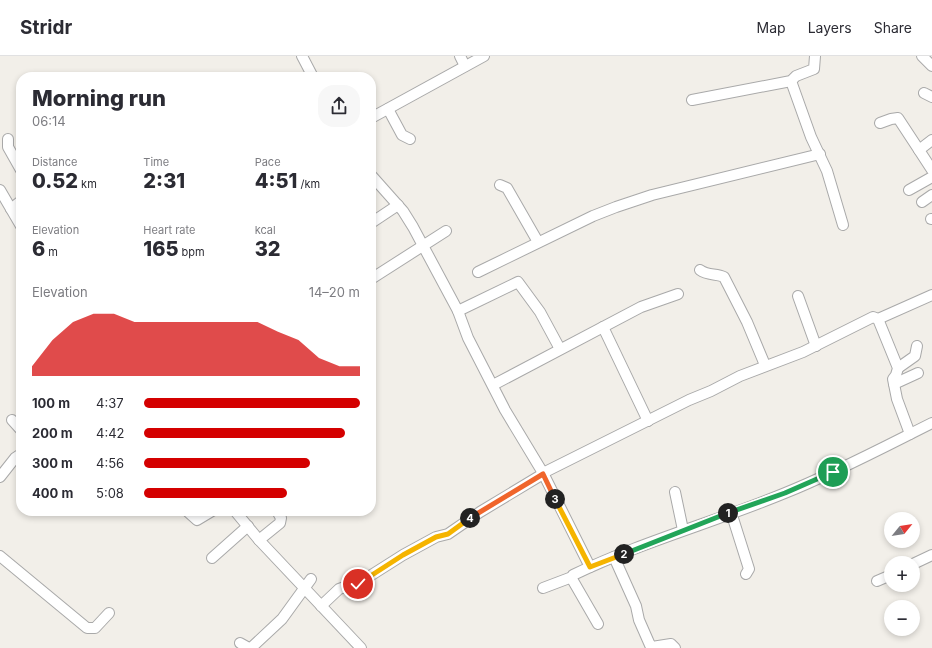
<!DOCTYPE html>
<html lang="en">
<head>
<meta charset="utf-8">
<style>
	body { margin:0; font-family:Inter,sans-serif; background:#f7f7f7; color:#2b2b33; height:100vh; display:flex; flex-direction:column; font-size:15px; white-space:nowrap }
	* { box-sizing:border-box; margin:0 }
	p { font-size:13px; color:#7c7c81 }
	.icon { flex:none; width:22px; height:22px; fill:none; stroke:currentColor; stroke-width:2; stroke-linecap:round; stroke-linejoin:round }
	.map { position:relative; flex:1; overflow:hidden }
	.panel { position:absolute; left:16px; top:16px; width:360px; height:444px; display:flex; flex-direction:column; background:#fff; border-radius:16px; box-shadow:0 2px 6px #0003 }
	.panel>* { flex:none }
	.needle { width:26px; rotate:60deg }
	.fabs { position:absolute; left:884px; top:456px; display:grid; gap:8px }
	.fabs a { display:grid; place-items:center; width:36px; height:36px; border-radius:50%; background:#fff; box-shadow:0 2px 6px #0003; font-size:20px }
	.pin { position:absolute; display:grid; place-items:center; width:34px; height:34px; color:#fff; margin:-17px; border:2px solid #fff; border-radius:50%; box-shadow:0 1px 4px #0007 }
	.km { position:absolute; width:20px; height:20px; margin:-10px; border-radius:50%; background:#222; color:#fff; font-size:11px; line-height:20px; text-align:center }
	.round { display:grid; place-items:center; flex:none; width:42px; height:42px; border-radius:16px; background:#f7f7f7 }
	.head { display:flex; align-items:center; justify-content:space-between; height:68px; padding:0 16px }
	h1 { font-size:22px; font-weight:800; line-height:30px }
	.figures { display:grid; grid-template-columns:repeat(3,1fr); gap:6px; height:68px; padding:4px 16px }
	.figures div { display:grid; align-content:center }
	.figures b { font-size:20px; font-weight:800 }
	.figures small { font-size:11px; font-weight:400 }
	.figures p { font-size:11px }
	.chart { height:112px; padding:8px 16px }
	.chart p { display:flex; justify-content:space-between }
	.chart svg { width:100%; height:72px; margin-top:4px; fill:#d40000; opacity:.7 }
	ul { padding:0 16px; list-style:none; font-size:13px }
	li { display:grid; grid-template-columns:64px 48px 1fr; align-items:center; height:30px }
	li i { height:10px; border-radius:5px; background:#d40000 }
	header { display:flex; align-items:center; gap:24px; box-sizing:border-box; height:56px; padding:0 20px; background:#fff; border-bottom:1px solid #e1e1e2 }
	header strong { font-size:19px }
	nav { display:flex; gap:22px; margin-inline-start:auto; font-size:14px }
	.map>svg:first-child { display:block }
</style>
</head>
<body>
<header>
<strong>Stridr</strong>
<nav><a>Map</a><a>Layers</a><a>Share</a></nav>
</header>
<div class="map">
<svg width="932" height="592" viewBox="0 0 932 592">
	<rect width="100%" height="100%" fill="#f2efe9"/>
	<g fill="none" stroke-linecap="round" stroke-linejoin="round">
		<g stroke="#a9a9a9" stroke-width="12">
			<g id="minor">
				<path d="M 302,0 L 313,21"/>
				<path d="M 460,0 L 465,10"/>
				<path d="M 922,0 L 932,10"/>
				<path d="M 791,25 L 811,81 L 827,115 L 843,169"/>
				<path d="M 924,37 L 932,41"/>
				<path d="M 692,44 L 791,25 L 796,20 L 814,13 L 815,0"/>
				<path d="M 388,53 L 402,79 L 410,83"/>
				<path d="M 371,62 L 484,0"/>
				<path d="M 880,67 L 891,63 L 898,62 L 919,94"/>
				<path d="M 8,83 L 8,91 L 21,114"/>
				<path d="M 932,84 L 919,94 L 932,114"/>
				<path d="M 371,119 L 403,155 L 413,171 L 458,255 L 468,282 L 505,354 L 543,417 L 590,511"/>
				<path d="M 500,129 L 507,132 L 538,186"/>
				<path d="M 0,134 L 21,170"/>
				<path d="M 909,134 L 932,121"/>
				<path d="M 922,146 L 932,139"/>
				<path d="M 11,153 L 21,145"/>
				<path d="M 931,163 L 932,163"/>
				<path d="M 371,167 L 398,149"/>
				<path d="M 700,214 C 708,220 716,217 724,221 L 747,266 L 765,309"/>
				<path d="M 478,216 L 593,160 L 616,151 L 652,139 L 820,98"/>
				<path d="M 371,223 L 446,175"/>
				<path d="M 798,240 L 816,290"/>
				<path d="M 458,255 L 518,226 L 540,256 L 560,293"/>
				<path d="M 878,263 L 898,312 L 896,319 L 893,323 L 897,343 L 910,378"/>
				<path d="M 603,271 L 648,365"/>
				<path d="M 898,312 L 915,300 L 917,290"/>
				<path d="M 894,328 L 918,317"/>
				<path d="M 493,329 L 641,251 L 678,238"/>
				<path d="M 12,364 L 21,374"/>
				<path d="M 543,417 L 689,344 L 711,335 L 740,320 L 803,296 L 873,261 L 878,263 L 932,239"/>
				<path d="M 0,421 L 15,402 L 21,398"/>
				<path d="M 675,436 L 683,474"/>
				<path d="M 187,455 L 197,464 L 212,455"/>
				<path d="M 235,455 L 259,484 L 361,592"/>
				<path d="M 731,456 L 749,513 L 746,518"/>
				<path d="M 259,484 L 280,467 L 281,462 L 277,455"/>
				<path d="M 0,500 L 87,572 L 95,572 L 109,557"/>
				<path d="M 614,501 L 636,550 L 639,564 L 650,589 L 652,591 L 671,588 L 675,592"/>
				<path d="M 212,502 L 248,470"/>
				<path d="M 913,508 L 932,499"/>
				<path d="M 877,525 L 891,519"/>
				<path d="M 543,532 L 572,521"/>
				<path d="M 321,550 L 339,533 L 362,525 L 403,499 L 436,481 L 448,478 L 480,456 L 543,418"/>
				<path d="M 598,568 L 572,523 L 573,519 C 641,486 715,466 785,437 C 835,417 884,391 932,367"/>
				<path d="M 240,587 L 249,592"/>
				<path d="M 251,592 L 282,563 L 311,523"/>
			</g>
		</g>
		<use href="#minor" stroke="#fff" stroke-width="10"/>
	</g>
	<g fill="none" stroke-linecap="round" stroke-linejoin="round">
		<g stroke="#fff" stroke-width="8">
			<path id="split-1" d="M 728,457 L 785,437 L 833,416"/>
		</g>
		<g stroke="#fff" stroke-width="8">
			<path id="split-2" d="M 624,498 L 728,457"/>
		</g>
		<g stroke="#fff" stroke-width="8">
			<path id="split-3" d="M 555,443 L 590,511 L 624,498"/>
		</g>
		<g stroke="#fff" stroke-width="8">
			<path id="split-4" d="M 470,462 L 543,418 L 555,443"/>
		</g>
		<g stroke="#fff" stroke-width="8">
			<path id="split-5" d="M 358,528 L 403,499 L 436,481 L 448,478 L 470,462"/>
		</g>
		<use href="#split-1" stroke="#22a559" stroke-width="5"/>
		<use href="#split-2" stroke="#22a559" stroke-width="5"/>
		<use href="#split-3" stroke="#f5b400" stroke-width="5"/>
		<use href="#split-4" stroke="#f0652b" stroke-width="5"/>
		<use href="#split-5" stroke="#f5b400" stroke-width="5"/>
	</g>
</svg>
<div class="fabs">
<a><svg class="needle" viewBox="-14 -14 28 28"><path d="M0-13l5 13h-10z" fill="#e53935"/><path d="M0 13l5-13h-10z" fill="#7c7c81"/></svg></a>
<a>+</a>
<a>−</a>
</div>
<div class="pin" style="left:833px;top:416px;background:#1e9e55"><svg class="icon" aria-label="arrive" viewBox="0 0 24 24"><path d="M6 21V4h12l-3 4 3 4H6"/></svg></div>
<div class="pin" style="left:358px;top:528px;background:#d93025"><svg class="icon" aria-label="check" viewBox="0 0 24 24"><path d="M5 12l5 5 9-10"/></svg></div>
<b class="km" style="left:728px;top:457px">1</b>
<b class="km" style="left:624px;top:498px">2</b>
<b class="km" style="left:555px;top:443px">3</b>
<b class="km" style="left:470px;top:462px">4</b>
<section class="panel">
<div class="head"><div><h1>Morning run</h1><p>06:14</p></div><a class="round"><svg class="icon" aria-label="share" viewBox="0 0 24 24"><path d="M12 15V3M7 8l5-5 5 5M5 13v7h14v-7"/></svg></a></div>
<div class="figures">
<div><p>Distance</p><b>0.52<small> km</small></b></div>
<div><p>Time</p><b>2:31</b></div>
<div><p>Pace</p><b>4:51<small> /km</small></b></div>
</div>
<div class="figures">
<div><p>Elevation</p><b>6<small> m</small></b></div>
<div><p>Heart rate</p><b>165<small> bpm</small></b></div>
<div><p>kcal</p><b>32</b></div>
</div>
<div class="chart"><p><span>Elevation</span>14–20 m</p>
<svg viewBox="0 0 160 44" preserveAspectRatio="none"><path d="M0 44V38L10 22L20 11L30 6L40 6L50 11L60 11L70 11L80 11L90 11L100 11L110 11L120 17L130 22L140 33L150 38L160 38V44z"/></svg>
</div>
<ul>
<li><b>100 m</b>4:37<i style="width:100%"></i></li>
<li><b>200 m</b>4:42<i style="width:93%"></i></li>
<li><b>300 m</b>4:56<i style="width:77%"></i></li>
<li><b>400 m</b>5:08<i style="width:66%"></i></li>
</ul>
</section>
</div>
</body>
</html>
